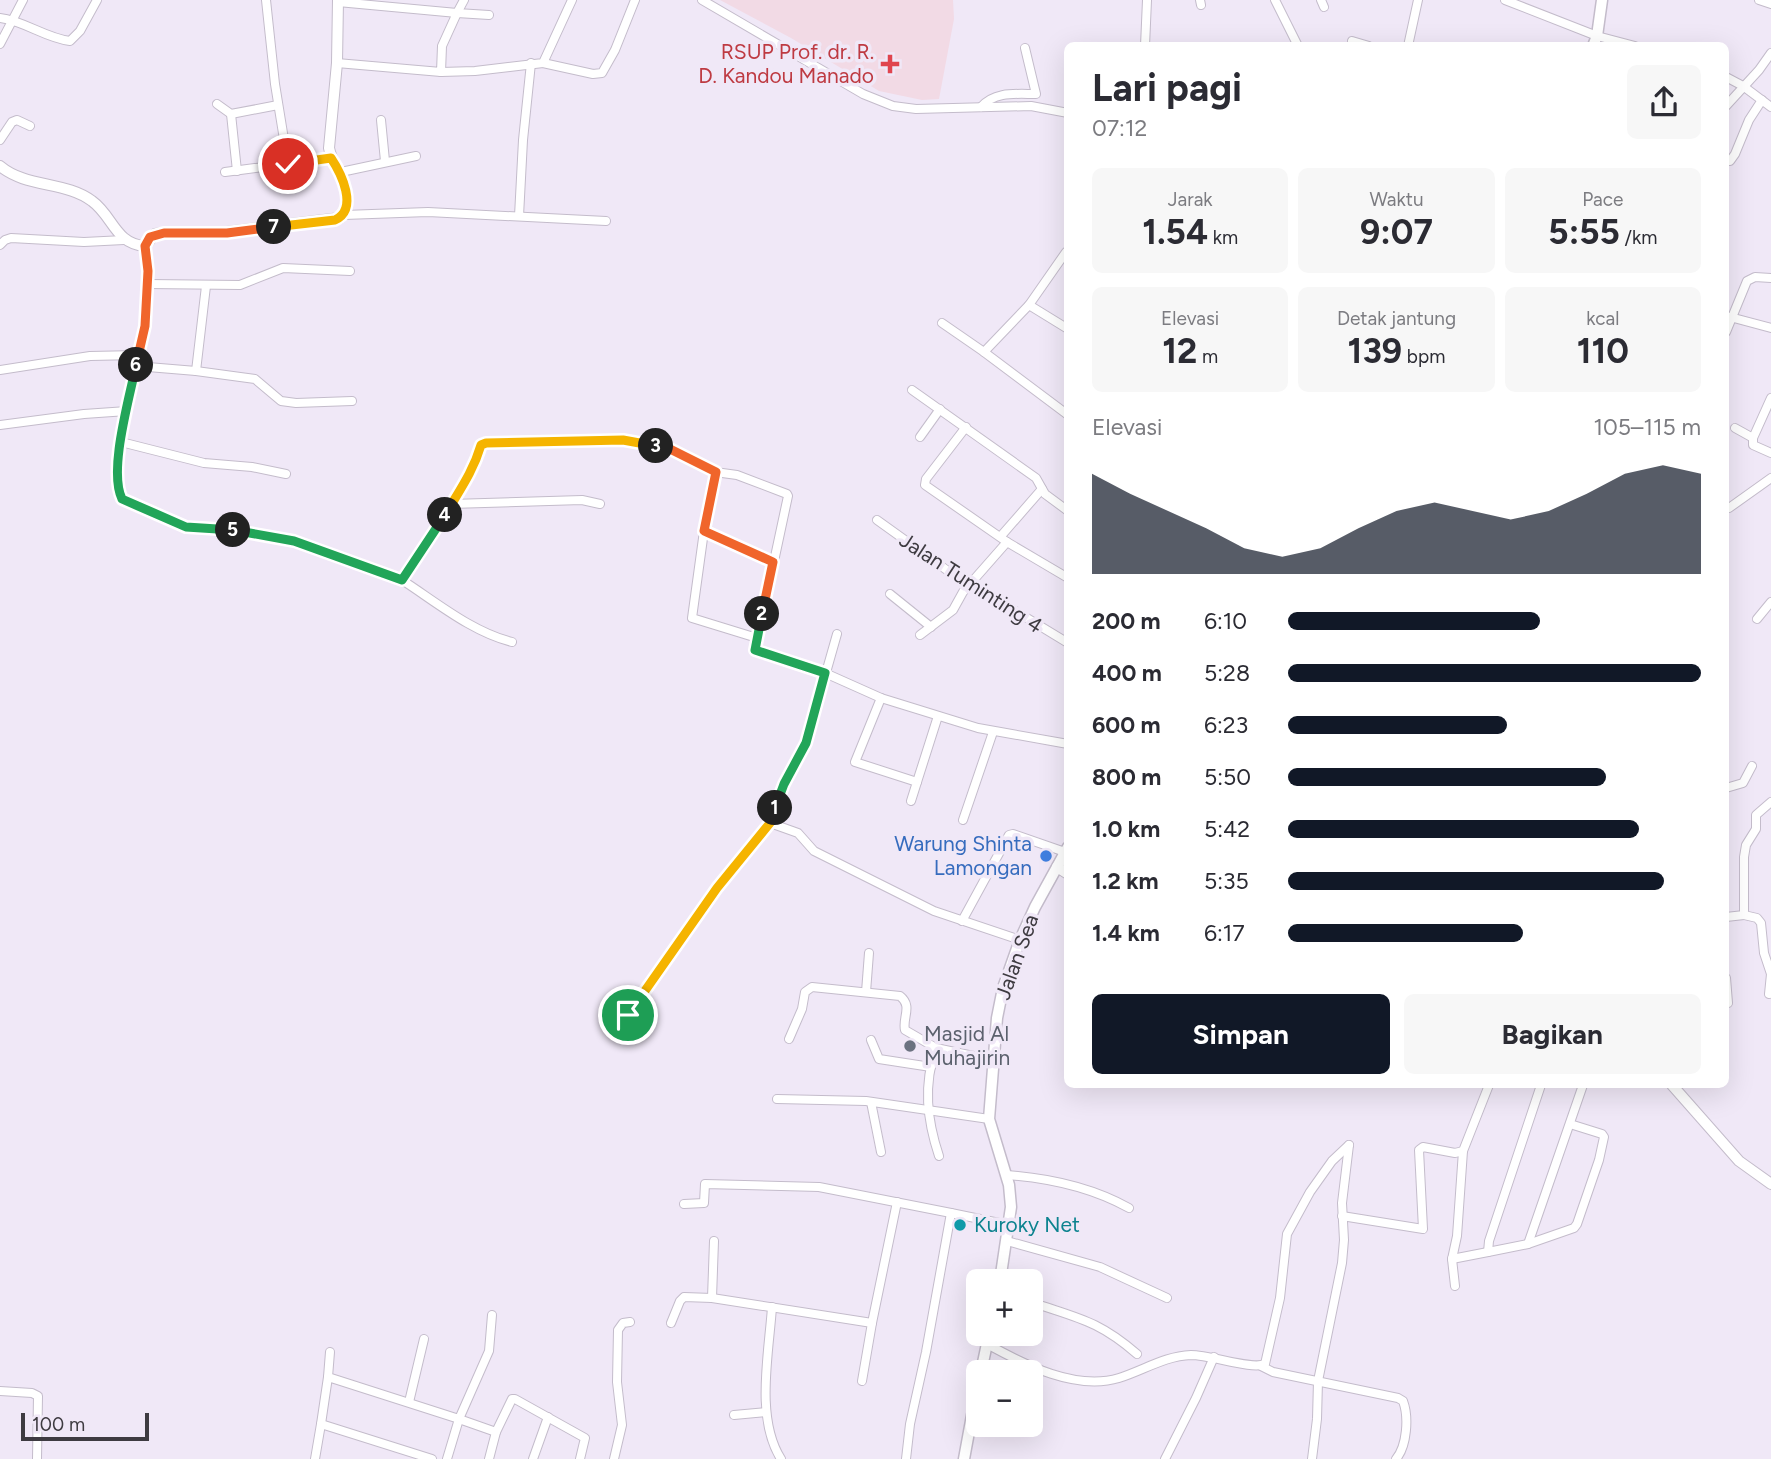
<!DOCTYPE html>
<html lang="id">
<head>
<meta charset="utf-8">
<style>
	body { margin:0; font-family:Figtree,sans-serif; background:#f7f7f7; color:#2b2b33; height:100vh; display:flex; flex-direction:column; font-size:26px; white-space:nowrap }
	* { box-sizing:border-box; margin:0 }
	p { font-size:23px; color:#7c7c81 }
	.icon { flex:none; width:38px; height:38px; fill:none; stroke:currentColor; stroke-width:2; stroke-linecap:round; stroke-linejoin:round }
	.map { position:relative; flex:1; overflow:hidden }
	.side { position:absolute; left:1064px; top:42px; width:665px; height:1046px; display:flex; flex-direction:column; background:#fff; border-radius:10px; box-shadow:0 7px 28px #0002 }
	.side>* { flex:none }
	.tools { position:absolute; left:966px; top:1269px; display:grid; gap:14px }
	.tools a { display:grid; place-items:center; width:77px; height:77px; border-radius:10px; background:#fff; box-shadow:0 7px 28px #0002; font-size:35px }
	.scale { position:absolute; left:21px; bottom:18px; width:128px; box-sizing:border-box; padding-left:7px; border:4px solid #3e3b41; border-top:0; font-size:19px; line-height:24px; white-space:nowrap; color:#3e3b41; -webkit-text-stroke:5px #f0e8f7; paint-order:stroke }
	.pin { position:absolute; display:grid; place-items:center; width:60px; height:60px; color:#fff; margin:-30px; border:4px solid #fff; border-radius:50%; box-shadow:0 2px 7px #0007 }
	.km { position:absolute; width:35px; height:35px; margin:-18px; border-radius:50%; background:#222; color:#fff; font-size:19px; line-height:35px; text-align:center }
	.round { display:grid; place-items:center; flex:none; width:74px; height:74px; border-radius:10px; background:#f7f7f7 }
	.head { display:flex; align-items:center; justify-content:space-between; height:119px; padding:0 28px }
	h1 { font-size:38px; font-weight:700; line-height:52px }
	.stats { display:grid; grid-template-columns:repeat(3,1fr); gap:10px; height:119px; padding:7px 28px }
	.stats div { display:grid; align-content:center; border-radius:10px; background:#f7f7f7; text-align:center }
	.stats b { font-size:35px; font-weight:700 }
	.stats small { font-size:19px; font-weight:400 }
	.stats p { font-size:19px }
	.chart { height:196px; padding:14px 28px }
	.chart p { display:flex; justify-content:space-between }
	.chart svg { width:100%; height:126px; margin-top:7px; fill:#111827; opacity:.7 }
	.action { display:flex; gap:14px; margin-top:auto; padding:14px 28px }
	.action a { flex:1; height:80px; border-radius:10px; background:#111827; color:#fff; font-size:28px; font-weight:700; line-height:80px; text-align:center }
	.action a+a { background:#f7f7f7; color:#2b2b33 }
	ul { padding:0 28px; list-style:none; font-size:23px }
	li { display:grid; grid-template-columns:112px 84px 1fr; align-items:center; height:52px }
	li i { height:18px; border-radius:9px; background:#111827 }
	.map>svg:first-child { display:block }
</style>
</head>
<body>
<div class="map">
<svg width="1771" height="1459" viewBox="0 0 1771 1459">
	<rect width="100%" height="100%" fill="#f0e8f7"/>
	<path fill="#f2dae5" d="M 720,0 L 953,0 L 954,19 L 939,99 L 922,100 L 879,91 L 791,38 Z"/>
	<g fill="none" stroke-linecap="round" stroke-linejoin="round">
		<g stroke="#c4bccb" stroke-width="10">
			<g id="minor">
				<path d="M 266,0 L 275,84 L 288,164"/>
				<path d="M 464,0 L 457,13 L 489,15"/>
				<path d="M 702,0 L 863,94 L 893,106 L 916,109 L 1031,106 L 1068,113"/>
				<path d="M 1200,0 L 1201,5"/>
				<path d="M 1275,0 L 1298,46"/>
				<path d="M 1321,0 L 1324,7"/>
				<path d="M 1505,0 L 1597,36 L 1635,46"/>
				<path d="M 1759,0 L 1771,4"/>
				<path d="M 0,18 C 25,21 45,38 70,41 L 80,31 L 97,0"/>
				<path d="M 1352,41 L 1369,46"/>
				<path d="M 0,44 L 23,0"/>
				<path d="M 1145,46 L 1147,0"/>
				<path d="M 1408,46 L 1418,0"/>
				<path d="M 337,63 L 441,72 L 442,46 L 457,13 L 338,2"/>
				<path d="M 543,63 L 593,74 L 602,73 L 615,50 L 635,0"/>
				<path d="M 441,72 L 475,71 L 543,63 L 572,0"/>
				<path d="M 1726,77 L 1743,86 L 1771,107"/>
				<path d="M 217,104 L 231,114 L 278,105"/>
				<path d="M 1726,106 L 1759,70 L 1771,53"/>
				<path d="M 981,107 C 995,91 1016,94 1036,94 L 1025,48"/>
				<path d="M 231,114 L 237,171"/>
				<path d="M 381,120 L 385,161"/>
				<path d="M 0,140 L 12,122 L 17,120 L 30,126"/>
				<path d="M 1726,160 L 1730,161 L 1735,154 L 1749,120 L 1762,100"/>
				<path d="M 225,172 L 331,158"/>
				<path d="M 341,172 L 416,156"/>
				<path d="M 344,215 L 428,212 L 606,221"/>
				<path d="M 519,216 L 523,140 L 531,63"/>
				<path d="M 0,245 L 5,240 L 11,238 L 84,242 L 124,240"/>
				<path d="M 145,246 C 148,272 149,299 145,326 C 138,366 105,464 122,499 L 186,527 L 242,530 L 294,541 L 402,580"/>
				<path d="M 148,284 L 240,285 L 283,268 L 350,271"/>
				<path d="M 1029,305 L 1066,252"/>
				<path d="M 1730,317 L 1771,328"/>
				<path d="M 942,323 L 984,352"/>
				<path d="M 1068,329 L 1029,305 L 984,352 L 1068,415"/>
				<path d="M 1726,332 L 1747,281 L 1755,277 L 1771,278"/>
				<path d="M 136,366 L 196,371 L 255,379 L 281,401 L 296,403 L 352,401"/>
				<path d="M 0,370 L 90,356 L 138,355"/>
				<path d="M 196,371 L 206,286"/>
				<path d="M 912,390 L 1036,478 L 1045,494 L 1068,511"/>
				<path d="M 0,425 L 84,414 L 127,411"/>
				<path d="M 966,427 L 926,479 L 925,485 L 1007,542 L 1068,578"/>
				<path d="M 1735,428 L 1753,438 L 1771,398"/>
				<path d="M 920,437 L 940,409"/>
				<path d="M 1753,438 L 1753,445 L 1771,453"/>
				<path d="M 121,442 L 204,463 L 252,467 L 286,474"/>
				<path d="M 716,472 L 704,531 L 773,562"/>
				<path d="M 451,504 L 582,500 L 600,504"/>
				<path d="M 1729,508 L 1771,478"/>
				<path d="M 877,520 L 969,586 L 1004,604 L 1068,643"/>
				<path d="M 704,531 L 692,618 L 757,638"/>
				<path d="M 1001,536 L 1042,489"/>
				<path d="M 890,594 L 931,627"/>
				<path d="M 1757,619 L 1771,602"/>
				<path d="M 920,635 L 953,610 L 963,592 L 1007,542"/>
				<path d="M 512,642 C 472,632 436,602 402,580 C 427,535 467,496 481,445 L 487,443 L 627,440 L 669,449 L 715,472 L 737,475 L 787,494 L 788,496 L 755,650 L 825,673 L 881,698 L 978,728 L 1068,744"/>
				<path d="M 881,698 L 855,762 L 917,782 L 911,801"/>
				<path d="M 917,782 L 938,716"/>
				<path d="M 1726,788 L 1743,783 L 1752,766"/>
				<path d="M 963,820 L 993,732"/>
				<path d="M 770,823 L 784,784 L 806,743 L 837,634"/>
				<path d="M 1744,915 L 1757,918 L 1761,923 L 1764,953 L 1771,974"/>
				<path d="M 1726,917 L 1744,915 L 1744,857 L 1746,845 L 1756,829 L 1756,815 L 1771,802"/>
				<path d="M 962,921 L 1009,835 L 1013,834 L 1065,852"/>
				<path d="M 1726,978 L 1728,1003"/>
				<path d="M 866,992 L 869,953"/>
				<path d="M 1769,994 L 1771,974"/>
				<path d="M 628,1015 L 717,888 L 770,823 L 798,833 L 814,851 L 934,911 L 1020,940"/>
				<path d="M 789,1039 L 802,1009 L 805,992 L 812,987 L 900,996 C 913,1006 902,1018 905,1030 L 936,1048"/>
				<path d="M 871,1040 L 879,1059 L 931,1067"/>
				<path d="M 1541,1085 L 1489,1241 L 1488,1252 L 1528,1244 L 1574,1228 L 1577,1224 L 1599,1160 L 1604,1137 L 1602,1134 L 1570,1124"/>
				<path d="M 777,1099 L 866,1101 L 989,1119"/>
				<path d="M 871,1102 L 881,1152"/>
				<path d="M 939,1156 C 927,1120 923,1085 936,1048 L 992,1060"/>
				<path d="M 1007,1175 C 1048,1178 1093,1188 1129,1208"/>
				<path d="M 684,1204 L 704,1203 L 705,1184 L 819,1187 L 951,1213"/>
				<path d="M 1342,1216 L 1423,1229 L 1419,1150 L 1423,1147 L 1455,1153 L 1463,1151 L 1489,1085"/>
				<path d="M 1007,1241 L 1100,1267 L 1167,1298"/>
				<path d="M 1528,1244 L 1583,1085"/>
				<path d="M 1452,1259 L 1488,1252"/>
				<path d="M 1455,1286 L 1452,1259 L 1457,1236 L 1463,1151"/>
				<path d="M 712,1298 L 714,1241"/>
				<path d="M 1031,1302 C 1077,1318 1098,1320 1137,1354"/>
				<path d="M 772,1307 C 769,1353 755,1418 781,1459"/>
				<path d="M 671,1323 L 680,1301 L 684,1297 L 712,1298 L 872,1323 L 897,1202"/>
				<path d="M 987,1344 C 1025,1365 1076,1391 1119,1378 C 1144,1370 1165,1356 1191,1355 C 1211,1355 1252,1370 1265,1364 L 1280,1298 L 1287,1234 L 1310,1192 L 1332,1161 L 1349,1145"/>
				<path d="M 1261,1366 L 1273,1372 L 1398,1398 L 1403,1401 C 1409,1417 1407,1446 1396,1459"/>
				<path d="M 328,1377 L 330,1352"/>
				<path d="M 862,1381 L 872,1323"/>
				<path d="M 0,1391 L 32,1393 L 38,1396 L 37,1459"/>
				<path d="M 409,1402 L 424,1339"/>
				<path d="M 734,1415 L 766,1412"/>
				<path d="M 321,1424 L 328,1377 L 459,1419 L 489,1351 L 492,1315"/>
				<path d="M 315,1459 L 321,1424 L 432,1459"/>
				<path d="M 447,1459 L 459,1419 L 496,1432"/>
				<path d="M 489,1459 L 496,1432 L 512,1399 L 515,1399 L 585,1438 L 580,1459"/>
				<path d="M 533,1459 L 548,1417"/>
				<path d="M 614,1459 L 622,1425 L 617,1382 L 618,1330 L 623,1323 L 630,1322"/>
				<path d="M 906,1459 L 910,1424 L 926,1352 L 951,1213 L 1009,1225"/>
				<path d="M 1165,1459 L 1196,1398 L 1214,1357"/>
				<path d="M 1312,1459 L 1317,1419 L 1318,1381 L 1342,1263 L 1344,1240 L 1342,1203 L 1349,1145"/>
			</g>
		</g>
		<g stroke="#c4bccb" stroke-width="12">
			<g id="tertiary">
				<path d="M 0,166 C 26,188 66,181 92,201 C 113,216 115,244 145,246 L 155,234 L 164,233 L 227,232 L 340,218 C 360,195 333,170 329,148 L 337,63 L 338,0"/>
				<path d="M 1057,867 L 1068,874"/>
				<path d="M 1672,1085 L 1739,1161 L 1771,1184"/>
			</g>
		</g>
		<g stroke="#c4bccb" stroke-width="13">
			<g id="secondary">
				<path d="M 1593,46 L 1597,36 L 1602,0"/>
				<path d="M 1000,1281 L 1011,1207 L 1009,1185 L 989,1119 L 997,1018 L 1003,988 L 1020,940 L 1035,907 L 1068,847"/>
				<path d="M 981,1372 L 989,1334"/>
				<path d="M 964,1459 L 978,1383"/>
			</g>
		</g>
		<use href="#minor" stroke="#fff" stroke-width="8"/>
		<use href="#tertiary" stroke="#fff" stroke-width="10"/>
		<use href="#secondary" stroke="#fff" stroke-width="10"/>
	</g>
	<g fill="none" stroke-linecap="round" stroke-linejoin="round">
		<g stroke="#fff" stroke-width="14">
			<path id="split-1" d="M 628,1015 L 717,888 L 770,823 L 775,808"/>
		</g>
		<g stroke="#fff" stroke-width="14">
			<path id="split-2" d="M 762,614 L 755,650 L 825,673 L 806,743 L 784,784 L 775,808"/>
		</g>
		<g stroke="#fff" stroke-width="14">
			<path id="split-3" d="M 656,446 L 670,449 L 716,472 L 704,531 L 773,562 L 762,614"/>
		</g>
		<g stroke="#fff" stroke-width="14">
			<path id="split-4" d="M 445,515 C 459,491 473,472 481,445 L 486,443 L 623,440 L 656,446"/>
		</g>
		<g stroke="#fff" stroke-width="14">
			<path id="split-5" d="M 233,530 L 294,541 L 402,580 L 445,515"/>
		</g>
		<g stroke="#fff" stroke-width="14">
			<path id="split-6" d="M 136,365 C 130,397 108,470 122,499 L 186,527 L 233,530"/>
		</g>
		<g stroke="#fff" stroke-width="14">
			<path id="split-7" d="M 136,365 L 145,326 L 148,271 L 145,246 L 150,237 L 164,233 L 227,233 L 274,227"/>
		</g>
		<g stroke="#fff" stroke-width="14">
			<path id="split-8" d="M 274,227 L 335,220 C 359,209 341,173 331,158 L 288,164"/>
		</g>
		<use href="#split-1" stroke="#f5b400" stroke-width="9"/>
		<use href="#split-2" stroke="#22a559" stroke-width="9"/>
		<use href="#split-3" stroke="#f0652b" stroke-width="9"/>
		<use href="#split-4" stroke="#f5b400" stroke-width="9"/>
		<use href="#split-5" stroke="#22a559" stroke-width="9"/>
		<use href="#split-6" stroke="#22a559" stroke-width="9"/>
		<use href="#split-7" stroke="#f0652b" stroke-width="9"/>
		<use href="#split-8" stroke="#f5b400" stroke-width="9"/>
	</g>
	<path fill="#e0444e" stroke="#f0e8f7" stroke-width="2.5" d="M886.5 53.5h7v7h7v7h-7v7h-7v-7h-7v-7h7z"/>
	<circle fill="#3f7fe0" stroke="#f0e8f7" stroke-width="2.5" cx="1046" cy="856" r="7"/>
	<circle fill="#6b7280" stroke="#f0e8f7" stroke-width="2.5" cx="910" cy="1046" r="7"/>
	<circle fill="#0f9aa8" stroke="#f0e8f7" stroke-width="2.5" cx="960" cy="1225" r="7"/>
	<g text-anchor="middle" stroke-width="7" stroke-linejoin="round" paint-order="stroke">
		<g font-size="21" fill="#be3a42" stroke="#f0e8f7" text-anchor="end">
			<text x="874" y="59">RSUP Prof. dr. R.<tspan x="874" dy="24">D. Kandou Manado</tspan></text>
		</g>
		<g font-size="21" fill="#3e3b41" stroke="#f0e8f7">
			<text transform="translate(971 583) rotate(33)" y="7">Jalan Tuminting 4</text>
			<text transform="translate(1017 957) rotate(-70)" y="7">Jalan Sea</text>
		</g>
		<g font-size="21" fill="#366cbe" stroke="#f0e8f7" text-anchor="end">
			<text x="1032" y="851">Warung Shinta<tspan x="1032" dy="24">Lamongan</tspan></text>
		</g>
		<g font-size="21" fill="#5b616d" stroke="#f0e8f7" text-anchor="start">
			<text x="924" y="1041">Masjid Al<tspan x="924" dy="24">Muhajirin</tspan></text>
		</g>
		<g font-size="21" fill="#0d838f" stroke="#f0e8f7" text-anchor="start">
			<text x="974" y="1232">Kuroky Net</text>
		</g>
	</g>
</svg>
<div class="tools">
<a>+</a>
<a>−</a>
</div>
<div class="scale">100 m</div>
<div class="pin" style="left:628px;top:1015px;background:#1e9e55"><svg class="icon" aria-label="arrive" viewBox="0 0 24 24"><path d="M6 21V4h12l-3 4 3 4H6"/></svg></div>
<div class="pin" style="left:288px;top:164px;background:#d93025"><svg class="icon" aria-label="check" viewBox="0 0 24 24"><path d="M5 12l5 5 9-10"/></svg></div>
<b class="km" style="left:775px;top:808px">1</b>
<b class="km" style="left:762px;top:614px">2</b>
<b class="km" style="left:656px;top:446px">3</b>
<b class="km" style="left:445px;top:515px">4</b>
<b class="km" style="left:233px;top:530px">5</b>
<b class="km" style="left:136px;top:365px">6</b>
<b class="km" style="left:274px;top:227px">7</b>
<section class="side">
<div class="head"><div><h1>Lari pagi</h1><p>07:12</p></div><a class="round"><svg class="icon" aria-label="share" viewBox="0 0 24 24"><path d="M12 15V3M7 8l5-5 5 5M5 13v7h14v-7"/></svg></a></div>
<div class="stats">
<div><p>Jarak</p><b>1.54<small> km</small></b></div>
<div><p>Waktu</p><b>9:07</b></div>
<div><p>Pace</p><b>5:55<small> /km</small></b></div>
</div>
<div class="stats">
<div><p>Elevasi</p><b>12<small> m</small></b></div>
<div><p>Detak jantung</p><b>139<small> bpm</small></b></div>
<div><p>kcal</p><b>110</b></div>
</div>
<div class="chart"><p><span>Elevasi</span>105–115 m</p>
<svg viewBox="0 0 160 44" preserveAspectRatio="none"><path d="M0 44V9L10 16L20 22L30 28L40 35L50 38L60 35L70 28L80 22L90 19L100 22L110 25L120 22L130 16L140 9L150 6L160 9V44z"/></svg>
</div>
<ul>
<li><b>200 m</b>6:10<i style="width:61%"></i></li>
<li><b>400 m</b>5:28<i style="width:100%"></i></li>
<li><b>600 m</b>6:23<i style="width:53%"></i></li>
<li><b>800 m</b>5:50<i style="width:77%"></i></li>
<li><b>1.0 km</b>5:42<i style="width:85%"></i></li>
<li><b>1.2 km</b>5:35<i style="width:91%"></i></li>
<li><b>1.4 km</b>6:17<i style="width:57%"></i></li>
</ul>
<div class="action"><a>Simpan</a><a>Bagikan</a></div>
</section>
</div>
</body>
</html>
